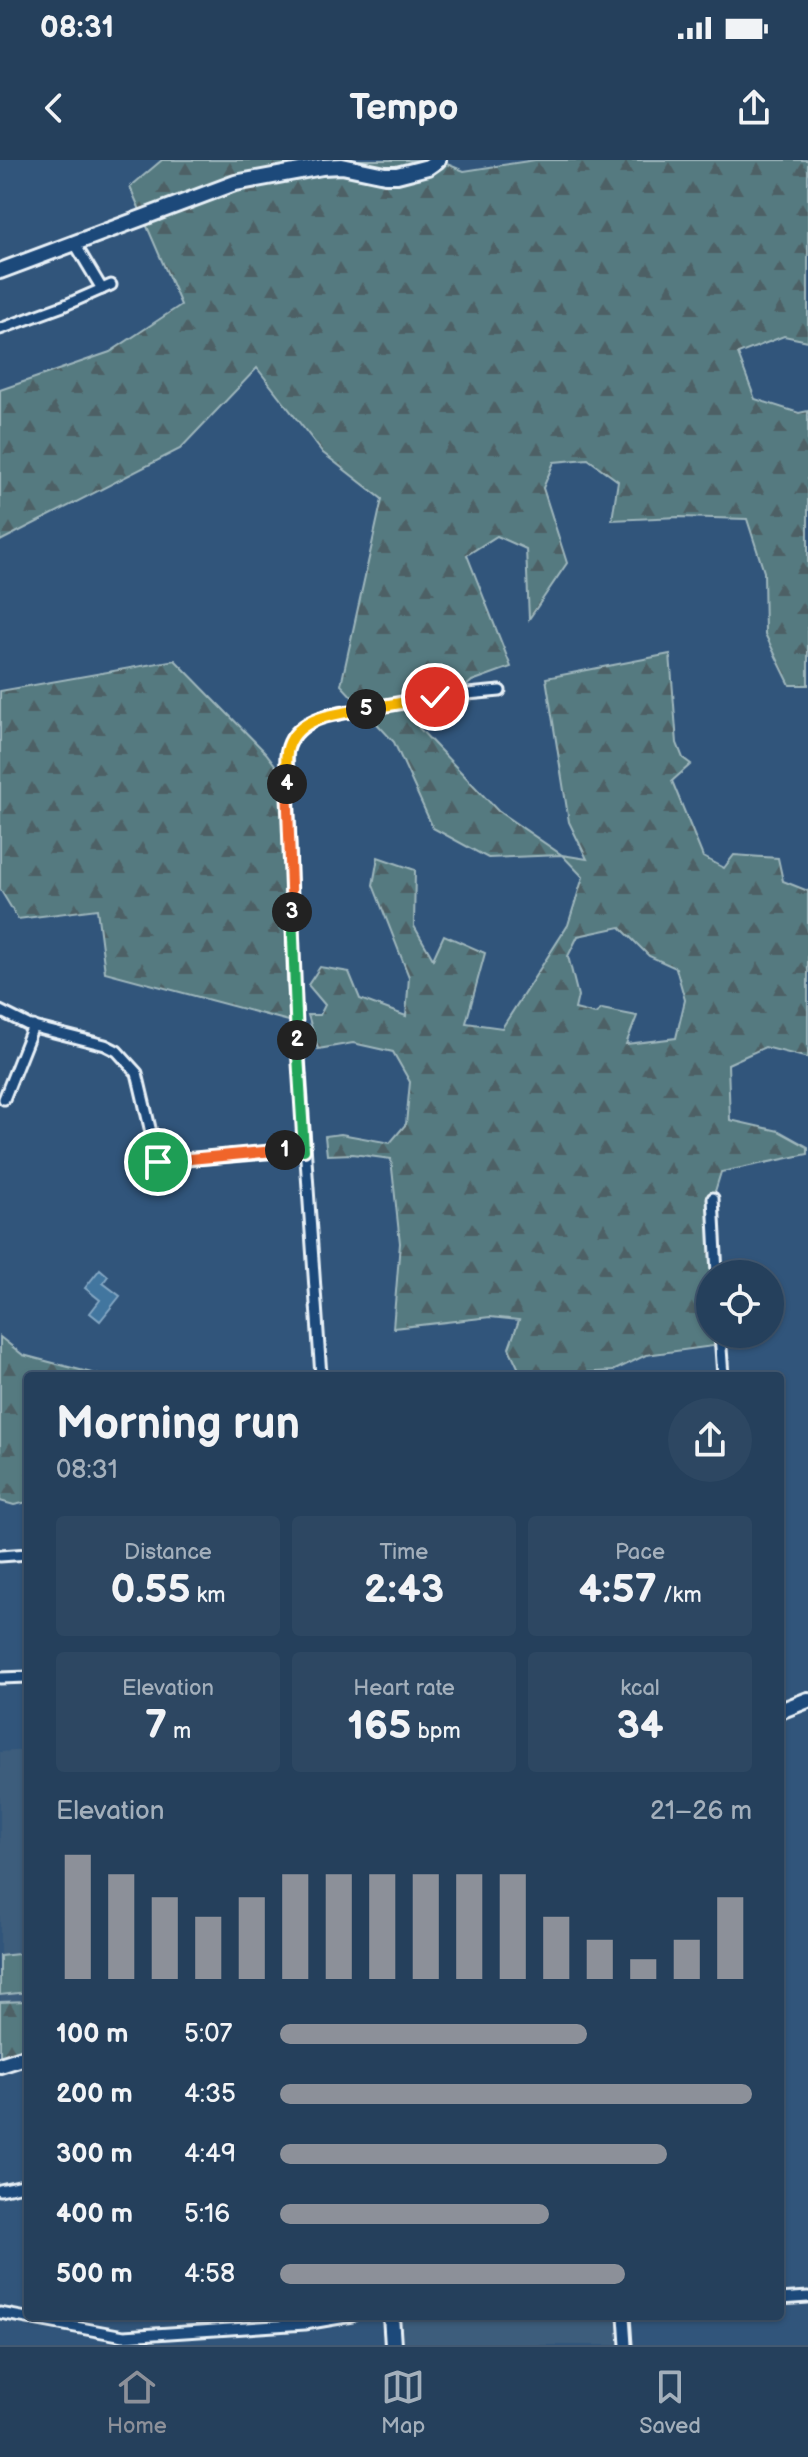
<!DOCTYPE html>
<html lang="en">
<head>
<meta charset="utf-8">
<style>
	body { margin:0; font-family:"Balsamiq Sans",sans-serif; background:#2d4762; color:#f1f3f6; height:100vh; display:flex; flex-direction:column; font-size:30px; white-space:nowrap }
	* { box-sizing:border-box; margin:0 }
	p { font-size:26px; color:#a3afbb }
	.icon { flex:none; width:44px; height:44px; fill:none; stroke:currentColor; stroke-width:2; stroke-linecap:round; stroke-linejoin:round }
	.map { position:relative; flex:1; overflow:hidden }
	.panel { position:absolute; left:24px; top:1212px; width:760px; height:948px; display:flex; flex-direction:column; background:#25405c; border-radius:8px; box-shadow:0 2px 6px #0004,0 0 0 2px #425972 }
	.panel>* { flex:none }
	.tools { position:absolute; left:696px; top:1100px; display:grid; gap:16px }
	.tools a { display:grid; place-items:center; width:88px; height:88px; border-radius:50%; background:#25405c; box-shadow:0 2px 6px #0004,0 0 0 2px #425972; font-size:40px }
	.pin { position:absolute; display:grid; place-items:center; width:68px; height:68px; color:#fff; margin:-34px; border:4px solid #fff; border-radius:50%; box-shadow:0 2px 8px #0007 }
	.km { position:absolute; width:40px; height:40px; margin:-20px; border-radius:50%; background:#222; color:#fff; font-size:22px; line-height:40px; text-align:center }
	.round { display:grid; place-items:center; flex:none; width:84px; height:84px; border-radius:42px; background:#2d4762 }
	.overview { display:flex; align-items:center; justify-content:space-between; height:136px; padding:0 32px }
	h1 { font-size:44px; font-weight:600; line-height:60px }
	.stats { display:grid; grid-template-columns:repeat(3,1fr); gap:12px; height:136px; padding:8px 32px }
	.stats div { display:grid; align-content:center; border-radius:8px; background:#2d4762; text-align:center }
	.stats b { font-size:40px; font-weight:600 }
	.stats small { font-size:22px; font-weight:400 }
	.stats p { font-size:22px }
	.chart { height:224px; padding:16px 32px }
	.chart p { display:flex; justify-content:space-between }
	.chart svg { width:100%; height:144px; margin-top:8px; stroke:#8c9099; stroke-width:6 }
	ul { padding:0 32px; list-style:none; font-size:26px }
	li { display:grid; grid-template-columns:128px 96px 1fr; align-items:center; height:60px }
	li i { height:20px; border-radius:10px; background:#8c9099 }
	.status { display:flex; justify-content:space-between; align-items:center; height:56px; padding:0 40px; background:#25405c; direction:ltr }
	.status svg { height:22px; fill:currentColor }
	header { display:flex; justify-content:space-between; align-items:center; height:104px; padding:0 32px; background:#25405c; font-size:36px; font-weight:600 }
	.menu { display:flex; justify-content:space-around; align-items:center; height:112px; border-top:2px solid #425972; background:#25405c; font-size:22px; color:#a3afbb }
	.menu a { display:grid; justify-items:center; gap:4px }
	.menu .on { color:#8c9099 }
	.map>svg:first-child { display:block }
</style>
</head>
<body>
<div class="status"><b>08:31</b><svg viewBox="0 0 49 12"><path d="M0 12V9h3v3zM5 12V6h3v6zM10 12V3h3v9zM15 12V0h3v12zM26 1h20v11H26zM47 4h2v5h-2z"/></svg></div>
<header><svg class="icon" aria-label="back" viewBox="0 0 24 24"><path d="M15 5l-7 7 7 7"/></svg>Tempo<svg class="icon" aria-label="share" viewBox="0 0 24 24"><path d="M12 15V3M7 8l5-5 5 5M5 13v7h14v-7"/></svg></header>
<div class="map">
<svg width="808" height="2185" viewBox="0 0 808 2185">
	<defs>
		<pattern id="forest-firs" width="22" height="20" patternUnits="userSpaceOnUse" patternTransform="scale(2)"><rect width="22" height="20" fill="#557a80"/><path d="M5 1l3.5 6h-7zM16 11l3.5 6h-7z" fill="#4e6165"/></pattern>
	</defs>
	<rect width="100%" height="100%" fill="#31557b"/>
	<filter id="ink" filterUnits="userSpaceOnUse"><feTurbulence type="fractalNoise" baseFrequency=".0125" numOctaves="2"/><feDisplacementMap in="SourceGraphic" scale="16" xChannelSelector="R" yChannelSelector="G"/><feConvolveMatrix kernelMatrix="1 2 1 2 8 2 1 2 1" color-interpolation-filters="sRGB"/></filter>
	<g filter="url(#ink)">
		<g fill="#3e5d7c">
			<path d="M 28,1590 L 28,1841 L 0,1842 L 0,1592 Z"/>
			<path d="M 391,2156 L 624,2156 L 626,2185 L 393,2185 Z"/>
		</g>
		<g fill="url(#forest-firs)" stroke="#9eb6bc" stroke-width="2" fill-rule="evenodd">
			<path d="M 162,0 L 437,0 L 464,11 L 535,0 L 808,0 L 808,181 L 784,176 L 738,194 L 755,239 L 799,253 L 808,251 L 808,525 L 790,525 L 765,474 L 764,412 L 747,359 L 679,357 L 612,360 L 618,321 L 588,299 L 554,302 L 543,328 L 567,403 L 529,459 L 526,389 L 497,376 L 467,395 L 511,507 L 472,521 L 419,568 L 498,651 L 562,695 L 587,699 L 569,662 L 546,518 L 670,494 L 677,583 L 683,598 L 691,604 L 672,621 L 703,697 L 724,708 L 734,695 L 778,698 L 783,721 L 808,731 L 808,898 L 765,887 L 728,904 L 730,960 L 779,971 L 808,987 L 808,994 L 721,1012 L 713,1038 L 717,1114 L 710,1114 L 710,1174 L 720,1174 L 721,1185 L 646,1195 L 613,1211 L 522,1216 L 509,1188 L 519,1160 L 490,1157 L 393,1168 L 400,1083 L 391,999 L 353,994 L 327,995 L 325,976 L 341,974 L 390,983 L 406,964 L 410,922 L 393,892 L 353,883 L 318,889 L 308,855 L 320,855 L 325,845 L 308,825 L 320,807 L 349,812 L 360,839 L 406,856 L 409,817 L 373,725 L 378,697 L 415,710 L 414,766 L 433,799 L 444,775 L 485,793 L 466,863 L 502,868 L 568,765 L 583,717 L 562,695 L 488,698 L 433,668 L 394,582 L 341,525 L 382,339 L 323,293 L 257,208 L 180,289 L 0,381 L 0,230 L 110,192 L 181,145 L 130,27 ZM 620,767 L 649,796 L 676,808 L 685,840 L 676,878 L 626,884 L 637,856 L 602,849 L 595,854 L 575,849 L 578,836 L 568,796 L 578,776 Z"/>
			<path d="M 175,500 L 266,593 L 288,622 L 296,863 L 105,812 L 97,749 L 18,759 L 0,729 L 0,531 Z"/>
			<path d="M 0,1177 L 23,1195 L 103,1216 L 28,1216 L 28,1342 L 14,1345 L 0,1341 Z"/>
			<path d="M 28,1841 L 28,1896 L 0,1905 L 0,1842 Z"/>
		</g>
		<path fill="#557a80" stroke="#9eb6bc" stroke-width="2" d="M 28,1793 L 28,1832 L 0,1835 L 0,1796 Z"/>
		<path fill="#42769f" stroke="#84a7c3" stroke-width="2" d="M 100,1109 L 108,1116 L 103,1123 L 120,1136 L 100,1161 L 90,1153 L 100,1140 L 85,1128 Z"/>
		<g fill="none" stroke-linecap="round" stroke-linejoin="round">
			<g stroke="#e8f1f8" stroke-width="15">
				<g id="street">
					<path d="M 75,84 L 102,129"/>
					<path d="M 0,169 L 63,146 L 111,125"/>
					<path d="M 0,851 L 30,866 L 105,885 L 117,891 L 137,913 L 158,1002"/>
					<path d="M 4,939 L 33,866"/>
					<path d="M 143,1010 L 158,1002 L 304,990"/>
					<path d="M 713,1038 L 717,1114"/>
					<path d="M 720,1174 L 723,1216"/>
					<path d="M 321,1216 L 294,826 L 287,591 C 293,572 306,563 324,556 L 435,537 L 500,531"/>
					<path d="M 0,1396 L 28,1394"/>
					<path d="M 0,1518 L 28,1517"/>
					<path d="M 0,2030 L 28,2024"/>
					<path d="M 780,2139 L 808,2137"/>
					<path d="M 0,2153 L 124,2176 L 305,2164 L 352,2156"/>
					<path d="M 624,2156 L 626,2185"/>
				</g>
			</g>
			<g stroke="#e8f1f8" stroke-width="20">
				<g id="secondary">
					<path d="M 0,111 L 235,23 L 322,7 L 342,6 L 385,15 L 397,15 L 428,7 L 438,0"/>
					<path d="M 780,1551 L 808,1540"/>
					<path d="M 0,1905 L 28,1896"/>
					<path d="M 391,2156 L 393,2185"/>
				</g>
			</g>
			<use href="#street" stroke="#1f4a7a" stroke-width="9"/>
			<use href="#secondary" stroke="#1f4a7a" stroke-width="14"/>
		</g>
	</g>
	<g fill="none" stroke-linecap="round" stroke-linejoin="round" filter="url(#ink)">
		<g stroke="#fff" stroke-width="16">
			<path id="split-1" d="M 158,1002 L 285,990"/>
		</g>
		<g stroke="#fff" stroke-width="16">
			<path id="split-2" d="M 285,990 L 304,990 L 297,880"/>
		</g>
		<g stroke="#fff" stroke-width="16">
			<path id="split-3" d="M 292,752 L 297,880"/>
		</g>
		<g stroke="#fff" stroke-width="16">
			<path id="split-4" d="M 287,624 L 292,752"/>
		</g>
		<g stroke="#fff" stroke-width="16">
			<path id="split-5" d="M 287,624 C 287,614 285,602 287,592 C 294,556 337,554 366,549"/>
		</g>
		<g stroke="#fff" stroke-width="16">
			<path id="split-6" d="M 366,549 L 435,537"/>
		</g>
		<use href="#split-1" stroke="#f0652b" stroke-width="10"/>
		<use href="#split-2" stroke="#22a559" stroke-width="10"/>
		<use href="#split-3" stroke="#22a559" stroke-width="10"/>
		<use href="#split-4" stroke="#f0652b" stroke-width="10"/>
		<use href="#split-5" stroke="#f5b400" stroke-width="10"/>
		<use href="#split-6" stroke="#f5b400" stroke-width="10"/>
	</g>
</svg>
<div class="tools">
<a><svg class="icon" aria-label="locate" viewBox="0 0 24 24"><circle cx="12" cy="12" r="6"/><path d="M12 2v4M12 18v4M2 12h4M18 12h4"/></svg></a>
</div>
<div class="pin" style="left:158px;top:1002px;background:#1e9e55"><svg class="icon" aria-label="arrive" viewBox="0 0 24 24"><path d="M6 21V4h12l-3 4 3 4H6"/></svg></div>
<div class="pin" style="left:435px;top:537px;background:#d93025"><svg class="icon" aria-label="check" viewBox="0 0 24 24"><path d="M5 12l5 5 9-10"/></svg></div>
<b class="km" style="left:285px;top:990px">1</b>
<b class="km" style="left:297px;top:880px">2</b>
<b class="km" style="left:292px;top:752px">3</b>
<b class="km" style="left:287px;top:624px">4</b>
<b class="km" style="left:366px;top:549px">5</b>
<section class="panel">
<div class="overview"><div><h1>Morning run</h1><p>08:31</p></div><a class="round"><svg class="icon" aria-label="share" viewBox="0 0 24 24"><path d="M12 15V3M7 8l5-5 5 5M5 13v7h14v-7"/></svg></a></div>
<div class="stats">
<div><p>Distance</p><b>0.55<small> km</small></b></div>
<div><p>Time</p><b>2:43</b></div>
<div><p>Pace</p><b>4:57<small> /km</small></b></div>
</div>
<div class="stats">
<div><p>Elevation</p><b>7<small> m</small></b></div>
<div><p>Heart rate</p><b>165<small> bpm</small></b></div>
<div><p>kcal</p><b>34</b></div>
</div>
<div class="chart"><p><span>Elevation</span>21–26 m</p>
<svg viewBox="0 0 160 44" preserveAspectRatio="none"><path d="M5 44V6M15 44V12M25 44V19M35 44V25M45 44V19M55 44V12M65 44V12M75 44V12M85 44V12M95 44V12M105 44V12M115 44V25M125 44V32M135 44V38M145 44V32M155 44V19"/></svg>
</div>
<ul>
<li><b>100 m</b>5:07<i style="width:65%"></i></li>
<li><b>200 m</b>4:35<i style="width:100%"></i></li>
<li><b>300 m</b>4:49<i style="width:82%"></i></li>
<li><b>400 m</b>5:16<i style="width:57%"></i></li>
<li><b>500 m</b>4:58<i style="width:73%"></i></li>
</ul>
</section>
</div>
<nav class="menu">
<a class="on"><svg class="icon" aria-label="home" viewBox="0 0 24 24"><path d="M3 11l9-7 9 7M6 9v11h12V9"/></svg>Home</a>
<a><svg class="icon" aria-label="map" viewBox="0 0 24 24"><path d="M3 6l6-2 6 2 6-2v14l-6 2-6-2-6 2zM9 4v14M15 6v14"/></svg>Map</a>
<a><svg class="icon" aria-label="saved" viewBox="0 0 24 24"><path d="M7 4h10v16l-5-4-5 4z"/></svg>Saved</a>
</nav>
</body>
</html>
